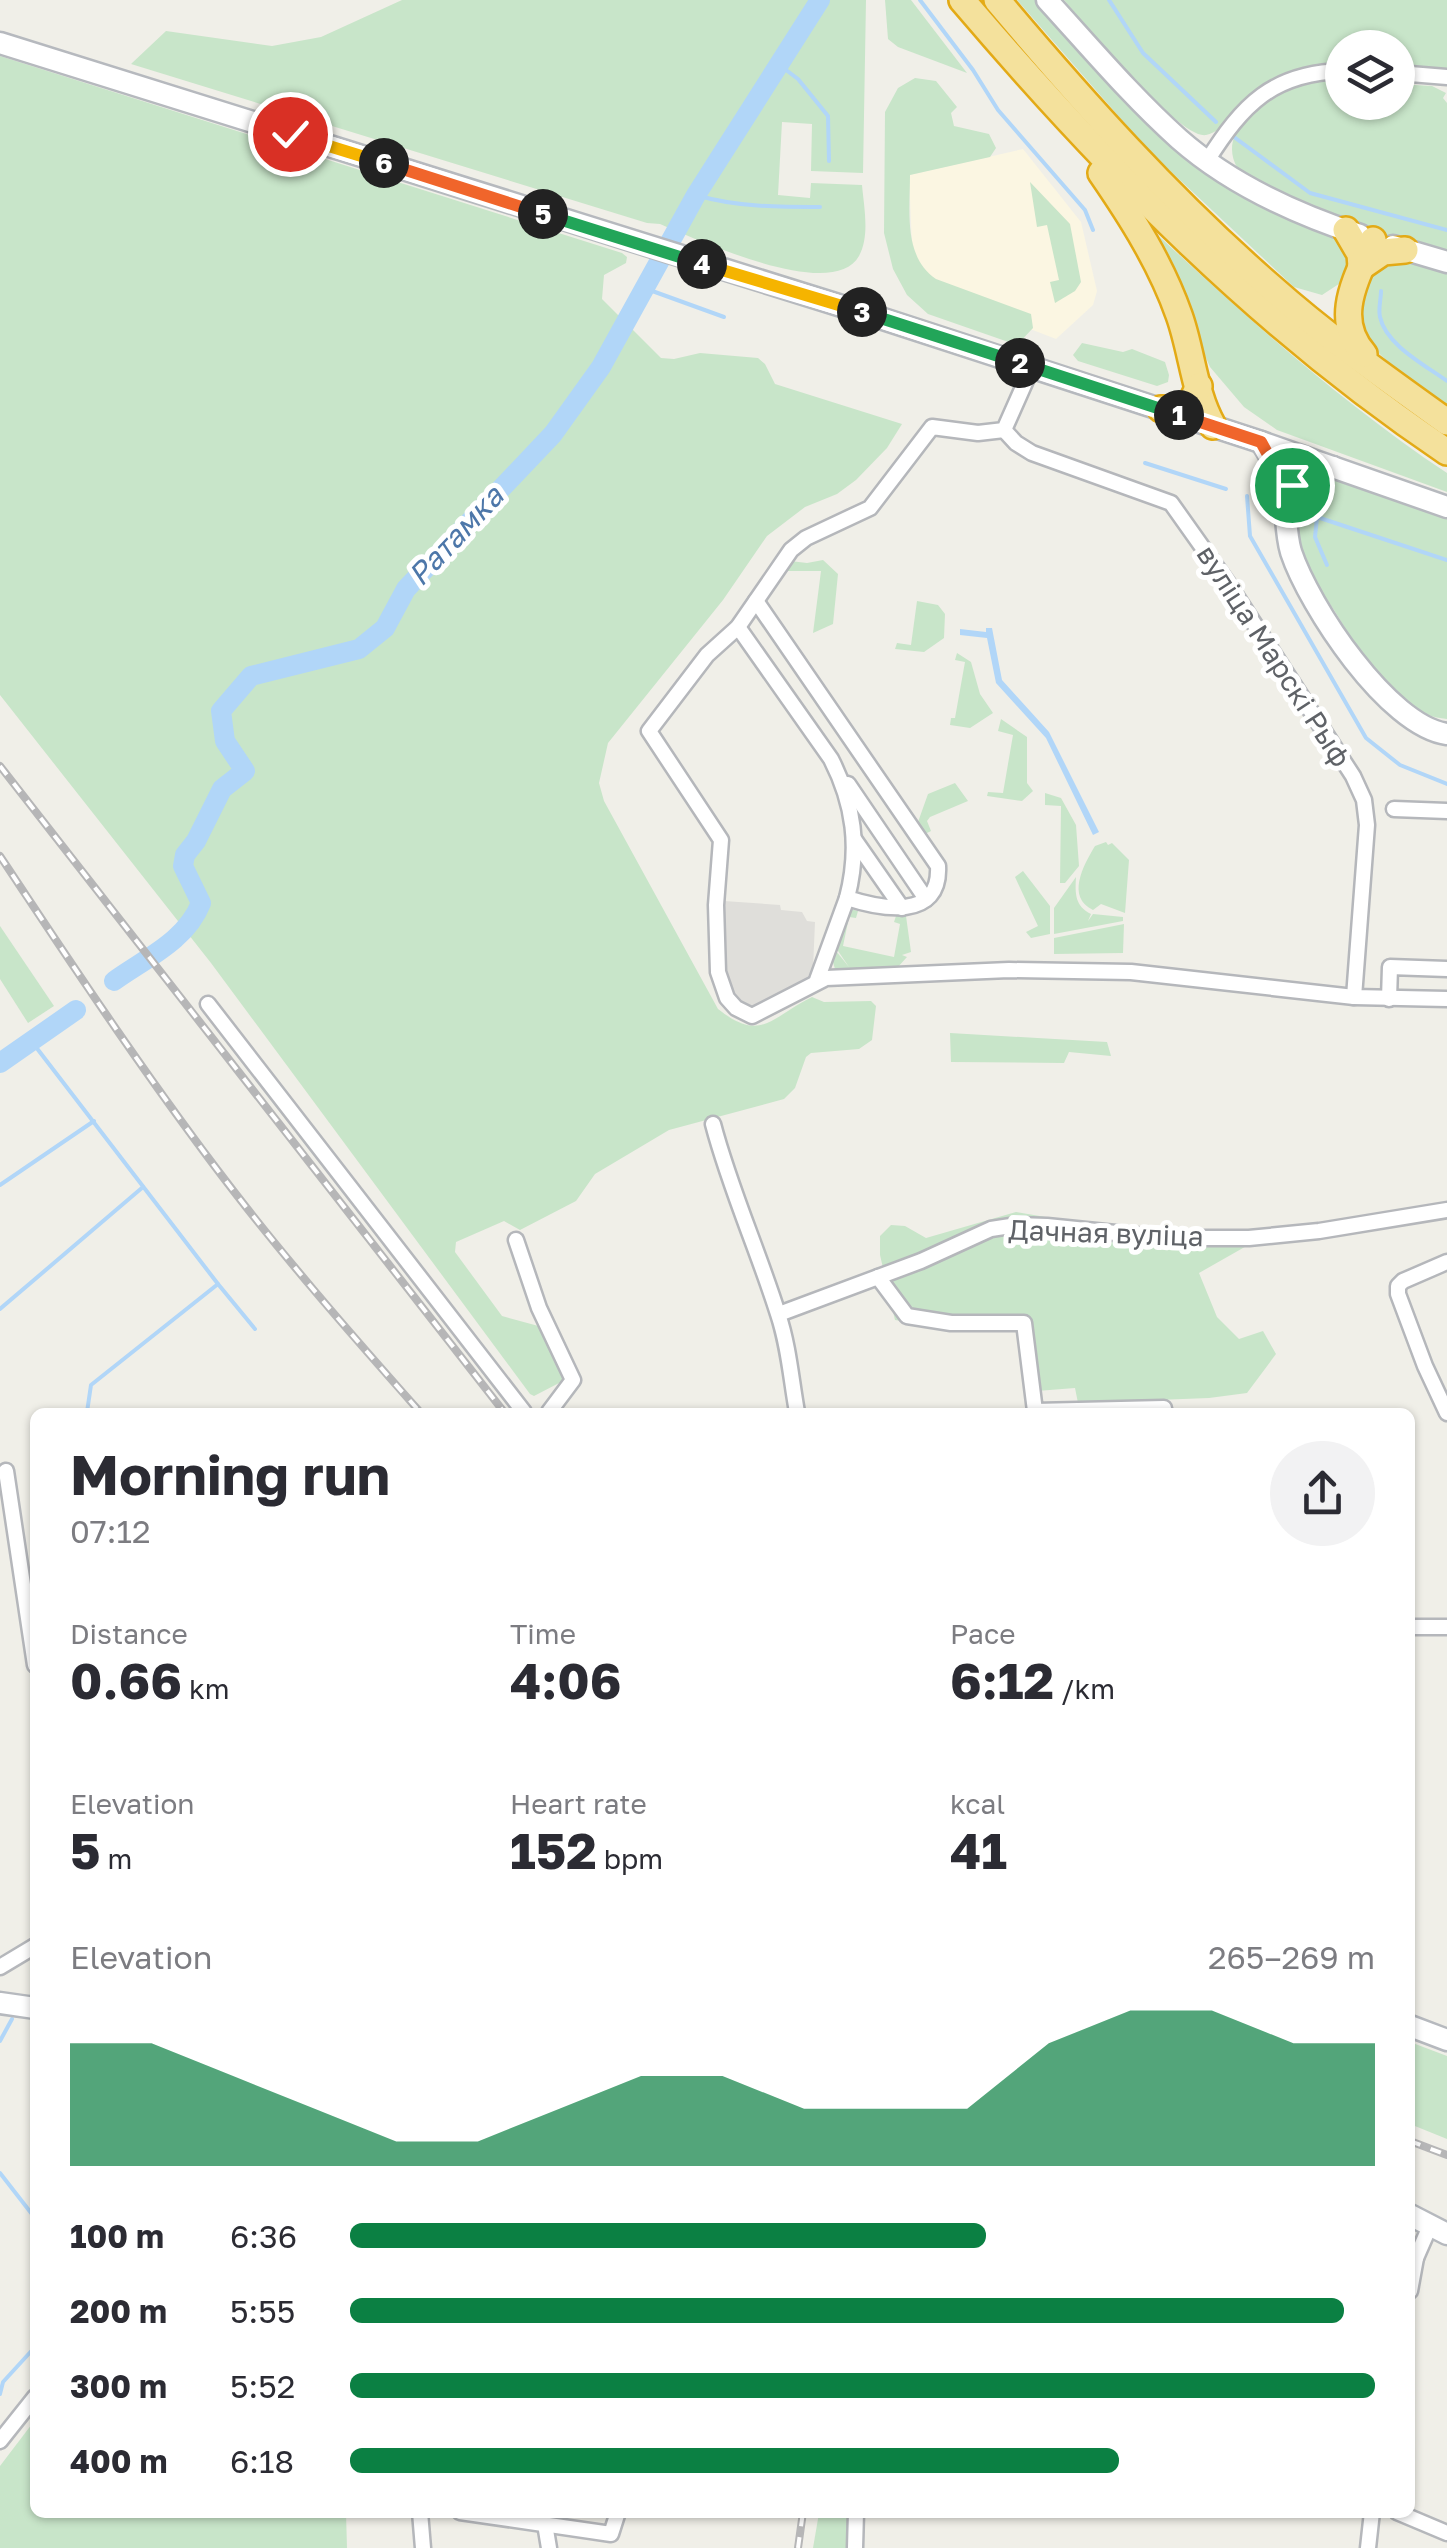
<!DOCTYPE html>
<html lang="en">
<head>
<meta charset="utf-8">
<style>
	body { margin:0; font-family:"Golos Text",sans-serif; background:#f2f2f3; color:#2b2b33; height:100vh; display:flex; flex-direction:column; font-size:38px; white-space:nowrap }
	* { box-sizing:border-box; margin:0 }
	p { font-size:32px; color:#7c7c81 }
	.icon { flex:none; width:55px; height:55px; fill:none; stroke:currentColor; stroke-width:2; stroke-linecap:round; stroke-linejoin:round }
	.map { position:relative; flex:1; overflow:hidden }
	.details { position:absolute; left:30px; top:1408px; width:1385px; height:1110px; display:flex; flex-direction:column; background:#fff; border-radius:15px; box-shadow:0 2px 8px #0004 }
	.details>* { flex:none }
	.fabs { position:absolute; left:1325px; top:30px; display:grid; gap:20px }
	.fabs a { display:grid; place-items:center; width:90px; height:90px; border-radius:50%; background:#fff; box-shadow:0 2px 8px #0004; font-size:50px }
	.pin { position:absolute; display:grid; place-items:center; width:85px; height:85px; color:#fff; margin:-42px; border:5px solid #fff; border-radius:50%; box-shadow:0 2px 10px #0007 }
	.km { position:absolute; width:50px; height:50px; margin:-25px; border-radius:50%; background:#222; color:#fff; font-size:28px; line-height:50px; text-align:center }
	.round { display:grid; place-items:center; flex:none; width:105px; height:105px; border-radius:52px; background:#f2f2f3 }
	.headline { display:flex; align-items:center; justify-content:space-between; height:170px; padding:0 40px }
	h1 { font-size:55px; font-weight:700; line-height:75px }
	.figures { display:grid; grid-template-columns:repeat(3,1fr); gap:15px; height:170px; padding:10px 40px }
	.figures div { display:grid; align-content:center }
	.figures b { font-size:50px; font-weight:700 }
	.figures small { font-size:28px; font-weight:400 }
	.figures p { font-size:28px }
	.chart { height:280px; padding:20px 40px }
	.chart p { display:flex; justify-content:space-between }
	.chart svg { width:100%; height:180px; margin-top:10px; fill:#0b8043; opacity:.7 }
	ul { padding:0 40px; list-style:none; font-size:32px }
	li { display:grid; grid-template-columns:160px 120px 1fr; align-items:center; height:75px }
	li i { height:25px; border-radius:12px; background:#0b8043 }
	.map>svg:first-child { display:block }
</style>
</head>
<body>
<div class="map">
<svg width="1447" height="2548" viewBox="0 0 1447 2548">
	<rect width="100%" height="100%" fill="#f0efe8"/>
	<path fill="#fbf6e2" d="M 1023,149 L 1081,222 L 1097,291 L 1093,305 L 1056,339 L 930,290 L 912,245 L 909,175 Z"/>
	<path fill="#dfdeda" d="M 724,901 L 780,905 L 781,910 L 802,912 L 807,921 L 815,922 L 813,968 L 807,978 L 766,1005 L 753,1009 L 740,1003 L 727,986 L 723,975 Z"/>
	<g fill="#c8e5c9">
		<path d="M 402,0 L 866,0 L 863,173 L 811,171 L 812,124 L 782,122 L 778,195 L 810,198 L 811,183 L 862,185 C 864,207 870,236 859,256 C 833,303 696,239 660,224 L 647,223 L 131,64 L 166,31 L 272,46 L 321,37 Z"/>
		<path d="M 885,0 L 911,0 L 967,73 L 898,47 L 888,39 Z"/>
		<path d="M 1017,0 L 1037,0 L 1160,132 L 1341,236 L 1350,253 L 1348,278 L 1322,295 L 1294,287 L 1149,151 Z"/>
		<path d="M 1064,0 L 1447,0 L 1447,69 L 1398,66 L 1398,48 L 1342,48 L 1342,64 C 1307,65 1277,69 1251,96 C 1238,109 1226,130 1206,135 C 1180,140 1083,23 1064,0 Z"/>
		<path d="M 0,56 L 622,253 L 627,257 L 626,263 L 604,275 L 602,299 L 661,358 L 674,359 L 700,353 L 758,358 L 765,364 L 775,384 L 902,424 L 887,448 L 856,480 L 837,494 L 805,507 L 767,536 L 723,600 L 608,743 L 599,783 L 604,801 L 718,1009 C 762,1044 772,1016 812,997 L 824,1002 L 871,1001 L 876,1006 L 872,1040 L 859,1049 L 811,1053 L 806,1057 L 795,1088 L 784,1099 L 669,1130 L 595,1174 L 576,1201 L 520,1230 L 504,1221 L 456,1242 L 455,1252 L 502,1316 L 542,1327 L 563,1377 L 561,1382 L 534,1396 L 530,1394 L 211,963 L 0,695 Z"/>
		<path d="M 915,78 L 936,81 L 957,107 L 951,113 L 954,126 L 989,134 L 996,148 L 990,157 L 910,175 C 910,210 903,257 936,279 L 1031,314 L 1033,328 L 1017,345 L 928,314 L 907,295 L 893,269 L 884,233 L 885,112 L 898,88 Z"/>
		<path d="M 1317,79 L 1342,79 L 1342,102 L 1398,102 L 1398,84 L 1432,86 L 1446,93 L 1443,98 L 1447,103 L 1447,254 C 1384,237 1287,212 1238,169 C 1211,125 1282,86 1317,79 Z"/>
		<path d="M 1030,182 L 1070,224 L 1081,282 L 1075,291 L 1055,303 L 1050,282 L 1059,280 L 1047,225 L 1037,227 Z"/>
		<path d="M 1149,227 C 1243,314 1340,402 1447,473 L 1447,492 L 1277,430 L 1244,407 L 1210,367 Z"/>
		<path d="M 1399,254 L 1447,268 L 1447,406 C 1415,382 1379,360 1356,327 L 1365,272 Z"/>
		<path d="M 1082,343 L 1123,352 L 1132,349 L 1165,362 L 1169,375 L 1168,382 L 1157,386 L 1078,361 L 1073,355 Z"/>
		<path d="M 1333,475 L 1447,515 L 1447,719 C 1392,714 1360,652 1334,610 C 1321,591 1307,571 1299,550 C 1292,529 1289,501 1299,482 Z"/>
		<path d="M 823,560 L 838,574 L 833,624 L 813,633 L 821,571 L 784,571 L 790,561 L 807,563 Z"/>
		<path d="M 917,601 L 938,605 L 945,614 L 944,638 L 924,652 L 895,649 L 897,643 L 911,645 Z"/>
		<path d="M 957,653 L 971,662 L 980,694 L 993,713 L 970,728 L 950,725 L 951,718 L 955,718 L 965,662 L 955,660 Z"/>
		<path d="M 1001,719 L 1027,737 L 1027,783 L 1033,791 L 1022,801 L 987,796 L 988,792 L 1003,793 L 1013,735 L 998,731 Z"/>
		<path d="M 955,783 L 968,801 L 930,817 L 927,821 L 931,831 L 925,834 L 918,822 L 928,794 Z"/>
		<path d="M 1045,793 L 1061,798 L 1076,825 L 1079,866 L 1065,883 L 1060,883 L 1061,806 L 1045,805 Z"/>
		<path d="M 1106,842 L 1108,845 L 1112,843 L 1129,860 L 1125,913 L 1101,904 L 1093,910 C 1066,897 1083,866 1095,846 Z"/>
		<path d="M 1023,871 L 1050,906 L 1050,934 L 1031,938 L 1026,932 L 1038,926 L 1015,877 Z"/>
		<path d="M 1076,877 C 1075,894 1075,906 1091,914 L 1088,921 L 1093,914 L 1123,917 L 1123,921 L 1054,934 L 1054,908 Z"/>
		<path d="M 850,909 L 858,911 L 856,918 L 849,917 L 843,946 L 894,957 L 900,924 L 894,922 L 896,916 L 906,916 L 911,952 L 902,955 L 907,957 L 897,968 L 835,969 L 832,959 L 836,951 L 849,967 L 836,948 Z"/>
		<path d="M 1124,924 L 1123,953 L 1054,954 L 1054,938 Z"/>
		<path d="M 0,926 L 54,1006 L 28,1023 L 0,979 Z"/>
		<path d="M 950,1033 L 1107,1042 L 1111,1056 L 1069,1052 L 1064,1063 L 951,1062 Z"/>
		<path d="M 1016,1212 L 1069,1221 L 1111,1237 L 1250,1244 L 1199,1273 L 1217,1317 L 1239,1339 L 1263,1331 L 1276,1354 L 1247,1393 L 1209,1398 L 1078,1403 L 1075,1388 L 1037,1391 L 1021,1328 L 972,1332 L 895,1320 L 880,1255 L 880,1236 L 891,1225 L 905,1226 L 926,1238 Z"/>
		<path d="M 1410,2042 L 1447,2056 L 1447,2139 L 1410,2124 Z"/>
		<path d="M 35,2420 L 35,2512 L 346,2513 L 347,2548 L 0,2548 L 0,2466 Z"/>
		<path d="M 819,2513 L 850,2513 L 849,2548 L 813,2548 Z"/>
	</g>
	<path fill="#b1d6f8" d="M 986,628 L 992,628 L 1002,680 L 1049,732 L 1099,832 L 1093,835 L 1046,738 L 996,683 L 987,638 L 960,635 L 960,629 L 986,632 Z"/>
	<g fill="none" stroke-linecap="round" stroke-linejoin="round">
		<g stroke="#b1d6f8" stroke-width="4">
			<path d="M 920,0 L 973,70 L 998,110 L 1085,210 L 1093,230"/>
			<path d="M 1109,0 L 1143,53 L 1216,122"/>
			<path d="M 778,64 L 798,79 L 828,116 L 829,161"/>
			<path d="M 1234,137 L 1310,193 L 1447,230"/>
			<path d="M 696,195 C 736,207 778,207 820,207"/>
			<path d="M 644,288 L 724,317"/>
			<path d="M 1381,291 C 1381,299 1378,309 1380,317 C 1386,345 1425,365 1447,381"/>
			<path d="M 1145,463 L 1226,489"/>
			<path d="M 1247,496 L 1250,536 L 1366,738 L 1400,765 L 1447,784"/>
			<path d="M 1308,514 L 1447,560"/>
			<path d="M 1317,518 L 1315,537 L 1327,565"/>
			<path d="M 29,1038 L 218,1284 L 91,1385 L 87,1412"/>
			<path d="M 0,1185 L 94,1121"/>
			<path d="M 218,1284 L 255,1329"/>
			<path d="M 0,1309 L 143,1187"/>
			<path d="M 31,1996 L 35,1993"/>
			<path d="M 0,2041 L 12,2019"/>
			<path d="M 0,2173 L 35,2218"/>
			<path d="M 0,2394 L 3,2382 L 35,2347"/>
		</g>
		<g stroke="#b1d6f8" stroke-width="20">
			<path d="M 114,981 C 146,958 186,941 201,903 L 183,866 L 185,855 L 196,841 L 222,789 L 245,771 L 225,741 L 221,711 L 251,676 L 359,649 L 385,628 L 406,589 L 553,434 L 601,367 L 696,195 L 820,0"/>
			<path d="M 0,1063 L 76,1010"/>
		</g>
		<g stroke="#b5b7bb" stroke-width="19">
			<g id="street">
				<path d="M 1398,73 L 1447,77"/>
				<path d="M 1207,161 C 1243,104 1273,73 1342,71"/>
				<path d="M 1032,367 L 1004,430 L 978,433 L 932,427 L 870,508 L 806,538 L 791,550 L 738,627 L 707,655 L 649,731 L 721,840 L 716,905 L 718,972 L 727,998 L 736,1008 L 752,1016 L 826,978 L 1009,970 L 1131,972 L 1354,997 L 1447,999"/>
				<path d="M 1004,430 L 1016,443 L 1032,453 L 1171,503 L 1227,582 L 1353,776 L 1364,800 L 1367,825 L 1354,997"/>
				<path d="M 738,627 L 831,759 C 854,804 860,848 847,898 C 881,909 941,921 938,866 L 756,601"/>
				<path d="M 848,784 L 926,899"/>
				<path d="M 1394,809 L 1447,811"/>
				<path d="M 854,839 L 902,908"/>
				<path d="M 817,980 L 847,898"/>
				<path d="M 1389,999 L 1390,967 L 1447,969"/>
				<path d="M 208,1004 L 524,1412"/>
				<path d="M 713,1124 C 730,1189 758,1250 778,1314 C 789,1347 791,1379 797,1412"/>
				<path d="M 516,1240 L 539,1308 L 573,1380 L 549,1412"/>
				<path d="M 1447,1262 L 1403,1281 L 1398,1286 L 1398,1294 L 1425,1366 L 1447,1413"/>
				<path d="M 878,1277 L 907,1316 L 951,1323 L 1024,1323 L 1035,1411 L 1164,1408 L 1164,1412"/>
				<path d="M 779,1314 L 921,1261 L 991,1229 L 1017,1225 L 1047,1226 L 1165,1238 L 1249,1238 L 1319,1231 L 1447,1210"/>
				<path d="M 6,1471 L 35,1665"/>
				<path d="M 1410,1627 L 1447,1627"/>
				<path d="M 0,1967 L 35,1946"/>
				<path d="M 1410,2257 L 1416,2258 L 1430,2226"/>
				<path d="M 1410,2291 L 1416,2258"/>
				<path d="M 0,2441 L 35,2397"/>
				<path d="M 420,2512 L 423,2548"/>
				<path d="M 460,2512 L 611,2534 L 618,2512"/>
				<path d="M 1397,2512 L 1447,2533"/>
				<path d="M 545,2524 L 549,2548"/>
				<path d="M 855,2548 L 856,2512"/>
				<path d="M 1368,2548 L 1372,2512"/>
			</g>
		</g>
		<g stroke="#b6b9be" stroke-width="25">
			<g id="secondary">
				<path d="M 1047,0 C 1090,47 1132,97 1179,139 C 1230,184 1296,214 1360,235"/>
				<path d="M 0,43 L 880,318 L 1261,442 L 1447,507"/>
				<path d="M 1393,246 L 1447,262"/>
				<path d="M 1261,442 C 1271,457 1280,472 1283,491 C 1287,511 1285,532 1291,552 C 1309,606 1388,726 1447,734"/>
				<path d="M 1284,500 C 1296,478 1307,469 1333,467"/>
				<path d="M 0,2003 L 35,2008"/>
				<path d="M 1410,2026 L 1447,2040"/>
				<path d="M 1410,2215 L 1447,2234"/>
			</g>
		</g>
		<g stroke="#e3aa16" stroke-width="30">
			<g id="highway">
				<path d="M 962,0 C 1106,169 1262,328 1447,452"/>
				<path d="M 997,0 C 1082,101 1171,200 1271,287 C 1326,336 1387,379 1447,422"/>
				<path d="M 1101,173 C 1132,218 1161,264 1179,315 C 1192,351 1194,393 1213,426"/>
				<path d="M 1346,230 L 1360,254 L 1361,267"/>
				<path d="M 1361,267 L 1383,252 L 1405,250"/>
				<path d="M 1364,354 C 1332,318 1357,278 1373,240"/>
				<path d="M 1161,409 L 1188,409 L 1199,386"/>
			</g>
		</g>
		<use href="#street" stroke="#fff" stroke-width="14"/>
		<use href="#secondary" stroke="#fff" stroke-width="20"/>
		<use href="#highway" stroke="#f4e19c" stroke-width="25"/>
		<g stroke="#b6b6b7" stroke-width="8">
			<g id="rail">
				<path d="M 0,766 L 504,1412"/>
				<path d="M 0,856 C 70,962 140,1067 216,1168 C 280,1253 350,1333 420,1412"/>
				<path d="M 1410,2141 L 1447,2155"/>
				<path d="M 798,2548 L 803,2512"/>
			</g>
		</g>
		<use href="#rail" stroke="#fff" stroke-width="4" stroke-dasharray="11" stroke-linecap="butt"/>
	</g>
	<g fill="none" stroke-linecap="round" stroke-linejoin="round">
		<g stroke="#fff" stroke-width="20">
			<path id="split-1" d="M 1179,415 L 1261,442 L 1280,476 L 1284,500 L 1292,485"/>
		</g>
		<g stroke="#fff" stroke-width="20">
			<path id="split-2" d="M 1020,363 L 1179,415"/>
		</g>
		<g stroke="#fff" stroke-width="20">
			<path id="split-3" d="M 862,312 L 1020,363"/>
		</g>
		<g stroke="#fff" stroke-width="20">
			<path id="split-4" d="M 702,264 L 862,312"/>
		</g>
		<g stroke="#fff" stroke-width="20">
			<path id="split-5" d="M 543,214 L 702,264"/>
		</g>
		<g stroke="#fff" stroke-width="20">
			<path id="split-6" d="M 384,163 L 543,214"/>
		</g>
		<g stroke="#fff" stroke-width="20">
			<path id="split-7" d="M 290,134 L 384,163"/>
		</g>
		<use href="#split-1" stroke="#f0652b" stroke-width="12"/>
		<use href="#split-2" stroke="#22a559" stroke-width="12"/>
		<use href="#split-3" stroke="#22a559" stroke-width="12"/>
		<use href="#split-4" stroke="#f5b400" stroke-width="12"/>
		<use href="#split-5" stroke="#22a559" stroke-width="12"/>
		<use href="#split-6" stroke="#f0652b" stroke-width="12"/>
		<use href="#split-7" stroke="#f5b400" stroke-width="12"/>
	</g>
	<g text-anchor="middle" stroke-width="10" stroke-linejoin="round" paint-order="stroke">
		<g font-size="28" fill="#5f6267" stroke="#fff">
			<text transform="translate(1274 656) rotate(57)" y="10">вуліца Марскі Рыф</text>
			<text transform="translate(1106 1233) rotate(2)" y="10">Дачная вуліца</text>
		</g>
		<g font-size="30" font-style="italic" fill="#4d77a9" stroke="#fff">
			<text transform="translate(456 536) rotate(-47)" y="10">Ратамка</text>
		</g>
	</g>
</svg>
<div class="fabs">
<a><svg class="icon" aria-label="layers" viewBox="0 0 24 24"><path d="M12 4l9 5-9 5-9-5zM3 14l9 5 9-5"/></svg></a>
</div>
<div class="pin" style="left:1292px;top:485px;background:#1e9e55"><svg class="icon" aria-label="arrive" viewBox="0 0 24 24"><path d="M6 21V4h12l-3 4 3 4H6"/></svg></div>
<div class="pin" style="left:290px;top:134px;background:#d93025"><svg class="icon" aria-label="check" viewBox="0 0 24 24"><path d="M5 12l5 5 9-10"/></svg></div>
<b class="km" style="left:1179px;top:415px">1</b>
<b class="km" style="left:1020px;top:363px">2</b>
<b class="km" style="left:862px;top:312px">3</b>
<b class="km" style="left:702px;top:264px">4</b>
<b class="km" style="left:543px;top:214px">5</b>
<b class="km" style="left:384px;top:163px">6</b>
<section class="details">
<div class="headline"><div><h1>Morning run</h1><p>07:12</p></div><a class="round"><svg class="icon" aria-label="share" viewBox="0 0 24 24"><path d="M12 15V3M7 8l5-5 5 5M5 13v7h14v-7"/></svg></a></div>
<div class="figures">
<div><p>Distance</p><b>0.66<small> km</small></b></div>
<div><p>Time</p><b>4:06</b></div>
<div><p>Pace</p><b>6:12<small> /km</small></b></div>
</div>
<div class="figures">
<div><p>Elevation</p><b>5<small> m</small></b></div>
<div><p>Heart rate</p><b>152<small> bpm</small></b></div>
<div><p>kcal</p><b>41</b></div>
</div>
<div class="chart"><p><span>Elevation</span>265–269 m</p>
<svg viewBox="0 0 160 44" preserveAspectRatio="none"><path d="M0 44V14L10 14L20 22L30 30L40 38L50 38L60 30L70 22L80 22L90 30L100 30L110 30L120 14L130 6L140 6L150 14L160 14V44z"/></svg>
</div>
<ul>
<li><b>100 m</b>6:36<i style="width:62%"></i></li>
<li><b>200 m</b>5:55<i style="width:97%"></i></li>
<li><b>300 m</b>5:52<i style="width:100%"></i></li>
<li><b>400 m</b>6:18<i style="width:75%"></i></li>
</ul>
</section>
</div>
</body>
</html>
